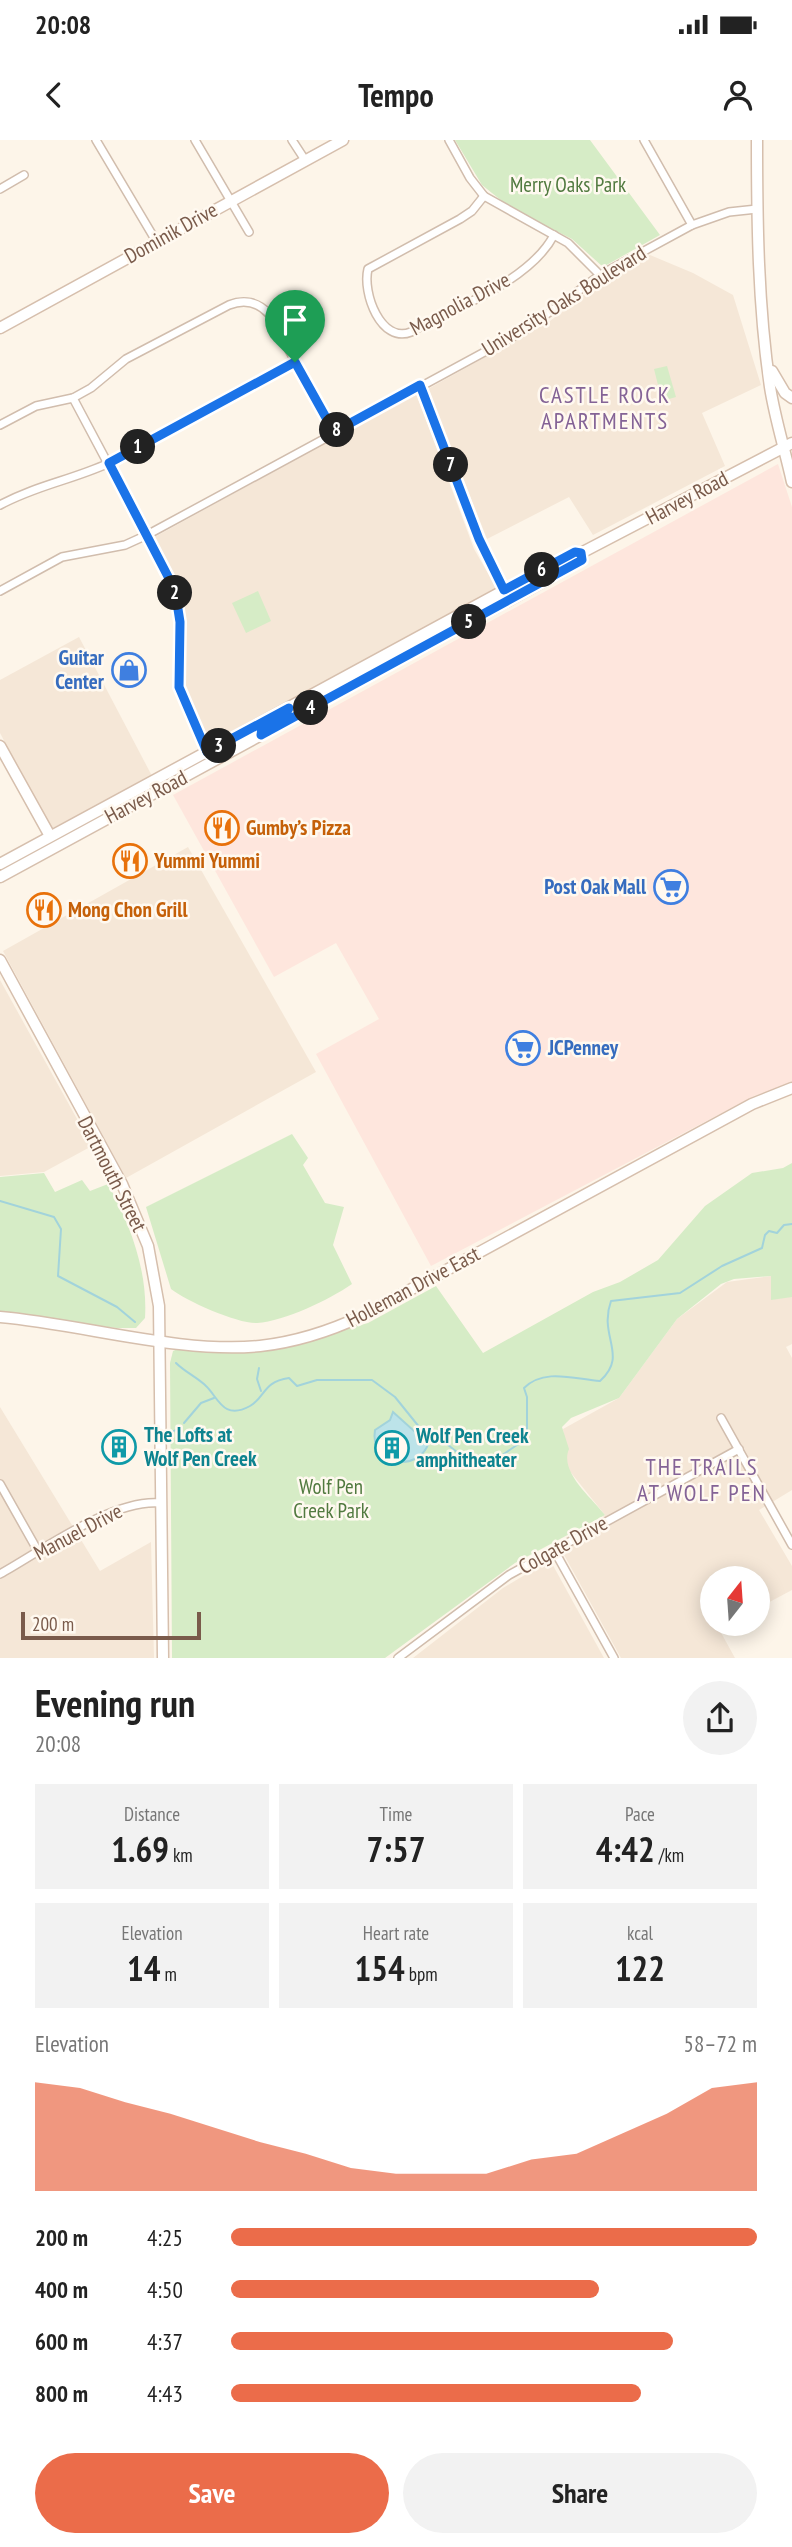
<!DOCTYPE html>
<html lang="en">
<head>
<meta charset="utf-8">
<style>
	body { margin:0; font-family:"PT Sans Narrow",sans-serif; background:#f2f2f2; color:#222; height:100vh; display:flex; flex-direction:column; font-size:26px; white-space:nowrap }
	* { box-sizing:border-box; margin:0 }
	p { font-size:23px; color:#767676 }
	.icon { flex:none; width:38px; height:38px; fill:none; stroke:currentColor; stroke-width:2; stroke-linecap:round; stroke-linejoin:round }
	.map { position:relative; height:1518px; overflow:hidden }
	.panel { display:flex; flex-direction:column; background:#fff; flex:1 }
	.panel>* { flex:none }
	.needle { width:46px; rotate:17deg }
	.tools { position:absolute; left:700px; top:1426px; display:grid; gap:14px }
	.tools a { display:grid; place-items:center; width:70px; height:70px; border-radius:50%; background:#fff; box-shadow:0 4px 18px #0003; font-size:35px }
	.scale { position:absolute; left:21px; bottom:18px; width:180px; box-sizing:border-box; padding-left:7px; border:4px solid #7a5b4b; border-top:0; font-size:19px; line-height:24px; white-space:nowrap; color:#7a5b4b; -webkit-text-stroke:5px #fff9f0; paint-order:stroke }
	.pin { position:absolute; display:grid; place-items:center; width:60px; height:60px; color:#fff; margin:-72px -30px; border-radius:50% 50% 50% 0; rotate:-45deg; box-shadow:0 0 7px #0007 }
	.pin .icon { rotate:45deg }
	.km { position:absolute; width:35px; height:35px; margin:-18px; border-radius:50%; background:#222; color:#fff; font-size:19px; line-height:35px; text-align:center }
	.round { display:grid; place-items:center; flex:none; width:74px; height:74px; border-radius:37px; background:#f2f2f2 }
	.summary { display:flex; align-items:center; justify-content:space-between; height:119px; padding:0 35px }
	h1 { font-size:38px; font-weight:600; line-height:52px }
	.stats { display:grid; grid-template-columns:repeat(3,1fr); gap:10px; height:119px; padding:7px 35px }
	.stats div { display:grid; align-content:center; border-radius:0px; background:#f2f2f2; text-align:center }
	.stats b { font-size:35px; font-weight:600 }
	.stats small { font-size:19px; font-weight:400 }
	.stats p { font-size:19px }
	.chart { height:196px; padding:14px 35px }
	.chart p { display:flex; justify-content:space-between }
	.chart svg { width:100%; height:126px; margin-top:7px; fill:#eb6c4a; opacity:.7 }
	.cta { display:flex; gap:14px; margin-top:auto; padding:14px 35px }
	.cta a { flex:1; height:80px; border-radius:42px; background:#eb6c4a; color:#fff; font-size:28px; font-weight:600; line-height:80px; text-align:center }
	.cta a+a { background:#f2f2f2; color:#222 }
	ul { padding:0 35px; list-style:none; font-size:23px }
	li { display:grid; grid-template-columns:112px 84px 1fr; align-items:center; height:52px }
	li i { height:18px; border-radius:9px; background:#eb6c4a }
	.status { display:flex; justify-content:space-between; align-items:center; height:49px; padding:0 35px; background:#fff; direction:ltr }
	.status svg { height:19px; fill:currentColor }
	header { display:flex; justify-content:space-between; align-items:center; height:91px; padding:0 35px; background:#fff; font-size:32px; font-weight:600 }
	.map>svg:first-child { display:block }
</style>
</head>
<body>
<div class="status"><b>20:08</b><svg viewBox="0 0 49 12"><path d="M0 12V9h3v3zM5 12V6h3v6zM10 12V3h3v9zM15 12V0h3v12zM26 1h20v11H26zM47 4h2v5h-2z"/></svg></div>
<header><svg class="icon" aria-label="back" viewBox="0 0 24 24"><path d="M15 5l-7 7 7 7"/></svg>Tempo<svg class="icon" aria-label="person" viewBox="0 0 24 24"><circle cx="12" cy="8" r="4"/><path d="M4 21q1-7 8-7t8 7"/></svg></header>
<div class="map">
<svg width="792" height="1518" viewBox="0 0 792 1518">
	<rect width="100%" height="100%" fill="#fdf5e9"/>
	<g fill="#f5e7d7">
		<path d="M 650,115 L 693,133 L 733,155 L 761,245 L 702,273 L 725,326 L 593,395 L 569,357 L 487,399 L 428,249 L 550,181 L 595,146 Z"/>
		<path d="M 416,253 L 474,409 L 497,449 L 209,603 L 187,560 L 180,532 L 183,498 L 182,451 L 153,398 Z"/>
		<path d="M 79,497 L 152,636 L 51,689 L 0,593 L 0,540 Z"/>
		<path d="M 188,707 L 316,932 L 126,1038 L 3,811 Z"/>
		<path d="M 0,840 L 92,1006 L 44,1032 L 0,1036 Z"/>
		<path d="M 771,1136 L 792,1157 L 792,1204 L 786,1207 L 792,1218 L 792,1350 L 759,1370 L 792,1426 L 792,1450 L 758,1468 L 758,1438 L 712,1438 L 712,1484 L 728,1484 L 719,1489 L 735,1518 L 621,1518 L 563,1413 L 605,1375 L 568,1329 L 563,1289 L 619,1258 L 677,1179 L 727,1142 Z"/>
		<path d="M 0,1267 L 100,1431 L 151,1402 L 154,1518 L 0,1518 Z"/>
		<path d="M 550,1420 L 604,1518 L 413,1518 L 503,1448 Z"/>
	</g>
	<path fill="#fee6dd" d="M 778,324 L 792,367 L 792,943 L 754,956 L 431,1126 L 316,914 L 379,879 L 336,803 L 274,837 L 173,655 Z"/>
	<g fill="#d6ecc6">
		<path d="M 455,0 L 590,0 L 660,95 L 603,127 L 572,99 L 512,69 L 482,45 Z"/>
		<path d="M 667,226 L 676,257 L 662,261 L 654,229 Z"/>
		<path d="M 258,451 L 271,481 L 246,493 L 232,463 Z"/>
		<path d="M 292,994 L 308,1018 L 303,1025 L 325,1063 L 344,1067 L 333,1105 L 352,1144 C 329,1160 285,1181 257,1183 C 238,1184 186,1161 171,1149 L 146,1067 Z"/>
		<path d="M 792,1023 L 792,1157 L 771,1160 L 771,1136 L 734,1139 L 721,1144 L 677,1179 L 619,1258 L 571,1278 L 562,1287 L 569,1309 C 559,1332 592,1358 605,1375 L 515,1423 L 385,1518 L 172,1518 L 170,1223 L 173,1211 L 180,1208 L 243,1212 L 281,1208 L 368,1183 L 436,1146 L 483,1213 L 593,1152 L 620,1142 L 658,1120 L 705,1066 L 752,1033 L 783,1028 Z"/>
		<path d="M 44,1033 L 55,1052 L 82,1040 L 90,1051 L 108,1044 C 130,1084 148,1131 145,1178 L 136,1188 L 117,1188 L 0,1174 L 0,1037 Z"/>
	</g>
	<path fill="#bce3e9" stroke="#a2d3db" stroke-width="2" d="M 393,1272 L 414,1291 L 427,1297 L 429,1302 C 419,1334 369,1326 375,1290 L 390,1280 Z"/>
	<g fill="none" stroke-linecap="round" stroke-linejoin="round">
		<g stroke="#a2d3db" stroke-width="2">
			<path d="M 0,1061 L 54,1077 L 61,1089 L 58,1136 L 117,1167 L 135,1182"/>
			<path d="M 176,1223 C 185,1232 198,1238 206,1246 C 218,1257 223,1281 250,1266 C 266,1257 262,1242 289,1238 L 297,1246 L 317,1240 L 372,1240 L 395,1257 L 420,1288 L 438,1297 L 467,1320 L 479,1322 L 498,1318 L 527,1298 L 527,1257 L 524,1248 C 544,1228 574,1239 600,1241 C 629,1215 598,1197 611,1161 L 680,1153 L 722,1126 L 762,1108 L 765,1095 L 769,1091 L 777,1093 L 784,1085 L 792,1084"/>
			<path d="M 259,1228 L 257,1239 L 261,1251"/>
			<path d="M 184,1283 L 201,1263 L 214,1258"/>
			<path d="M 172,1292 L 181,1287"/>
		</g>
		<g stroke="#d1bdad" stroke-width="10">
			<g id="street">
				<path d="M 96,0 L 156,101"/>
				<path d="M 195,0 L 249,92"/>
				<path d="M 292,0 L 305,20"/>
				<path d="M 449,0 L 470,38 L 484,56 L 568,103 L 600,135"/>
				<path d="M 644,0 L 692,85"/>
				<path d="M 0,49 L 24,35"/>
				<path d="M 484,56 L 472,71 L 460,79 L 368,129 C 362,153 381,204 411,192 C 455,168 530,141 554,95"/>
				<path d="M 420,245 L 479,399 L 504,450"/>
				<path d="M 73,258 L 173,446 L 180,479 L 179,547 L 207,612"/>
				<path d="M 0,285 L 36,266 L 73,258 L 91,248 L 126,219 L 229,165 C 244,159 258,162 269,174 L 334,291"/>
				<path d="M 0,365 C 37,345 72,340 109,323 L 295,222"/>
				<path d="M 0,451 L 62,417 L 125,405 L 147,395 L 525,190 L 600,135 L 692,85 L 729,72 L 757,69"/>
				<path d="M 721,1278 L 792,1405"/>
				<path d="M 0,1344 L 39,1413"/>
				<path d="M 554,1410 L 614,1518"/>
				<path d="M 0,1434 C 43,1410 112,1359 160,1363"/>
				<path d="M 398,1518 L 509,1435 L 739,1309"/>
			</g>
		</g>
		<g stroke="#d6bfad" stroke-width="13">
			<g id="secondary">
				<path d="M 757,0 C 757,83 758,165 770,247 C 775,279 785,310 792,342"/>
				<path d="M 0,188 L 343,0"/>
				<path d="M 772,231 L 785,253 L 792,258"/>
				<path d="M 0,606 L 50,696"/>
				<path d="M 0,724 L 575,412 L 581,413 L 792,303"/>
				<path d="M 0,737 L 537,445 L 582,420 L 581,413"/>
				<path d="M 0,820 L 122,1044 L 148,1106 L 159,1166 L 163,1518"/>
				<path d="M 0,1177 C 82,1184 180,1214 260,1206 C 296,1202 330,1191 362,1176 L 752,964 L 792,948"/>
			</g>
		</g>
		<use href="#street" stroke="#fff" stroke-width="7"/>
		<use href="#secondary" stroke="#fff" stroke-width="10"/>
	</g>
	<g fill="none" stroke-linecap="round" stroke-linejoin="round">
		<g stroke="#fff" stroke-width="14">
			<path id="route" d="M 295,222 L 334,292 L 420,245 L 479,399 L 504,450 L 575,412 L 581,413 L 582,420 L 261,595 L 262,588 L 285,576 L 289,568 L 207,612 L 179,547 L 180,482 L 175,450 L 109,323 Z"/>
		</g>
		<use href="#route" stroke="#1a73e8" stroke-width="9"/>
	</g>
	<defs>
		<g id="shop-ring" transform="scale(1.75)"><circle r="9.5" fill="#fff9f0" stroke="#3f7fe0" stroke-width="1.5"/><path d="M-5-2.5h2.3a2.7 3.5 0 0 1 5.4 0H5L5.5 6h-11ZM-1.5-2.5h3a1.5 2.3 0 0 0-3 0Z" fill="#3f7fe0"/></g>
		<g id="restaurant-ring" transform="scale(1.75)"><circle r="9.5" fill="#fff9f0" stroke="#e8710a" stroke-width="1.5"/><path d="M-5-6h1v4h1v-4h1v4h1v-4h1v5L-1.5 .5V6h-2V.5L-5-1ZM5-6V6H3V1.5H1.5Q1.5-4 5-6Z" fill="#e8710a"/></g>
		<g id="supermarket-ring" transform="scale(1.75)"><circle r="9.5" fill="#fff9f0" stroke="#3f7fe0" stroke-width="1.5"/><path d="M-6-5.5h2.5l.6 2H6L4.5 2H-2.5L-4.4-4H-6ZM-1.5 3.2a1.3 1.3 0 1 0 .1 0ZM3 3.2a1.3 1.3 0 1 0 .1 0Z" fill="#3f7fe0"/></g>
		<g id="building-ring" transform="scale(1.75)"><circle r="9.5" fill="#fff9f0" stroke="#0f9aa8" stroke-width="1.5"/><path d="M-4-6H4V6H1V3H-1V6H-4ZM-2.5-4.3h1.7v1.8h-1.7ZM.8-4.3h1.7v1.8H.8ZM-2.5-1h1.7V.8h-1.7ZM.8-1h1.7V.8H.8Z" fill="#0f9aa8"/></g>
	</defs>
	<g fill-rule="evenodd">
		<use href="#shop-ring" x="129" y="530"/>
		<use href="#restaurant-ring" x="222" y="688"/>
		<use href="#restaurant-ring" x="130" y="721"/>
		<use href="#supermarket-ring" x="671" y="747"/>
		<use href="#restaurant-ring" x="44" y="770"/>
		<use href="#supermarket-ring" x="523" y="908"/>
		<use href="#building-ring" x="119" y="1307"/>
		<use href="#building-ring" x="392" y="1308"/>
	</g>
	<g text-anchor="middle" stroke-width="5" stroke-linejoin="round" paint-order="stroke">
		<g font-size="21" fill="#517a3f" stroke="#fff9f0">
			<text x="568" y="52">Merry Oaks Park</text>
			<text x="331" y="1354">Wolf Pen<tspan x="331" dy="24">Creek Park</tspan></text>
		</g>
		<g font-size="21" fill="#7a5b4b" stroke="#fff9f0">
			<text transform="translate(171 93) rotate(-29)" y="7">Dominik Drive</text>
			<text transform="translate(564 161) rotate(-32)" y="7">University Oaks Boulevard</text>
			<text transform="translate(460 164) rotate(-28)" y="7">Magnolia Drive</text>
			<text transform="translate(687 358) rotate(-28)" y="7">Harvey Road</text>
			<text transform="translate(146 657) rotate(-28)" y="7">Harvey Road</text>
			<text transform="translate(112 1034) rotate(63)" y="7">Dartmouth Street</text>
			<text transform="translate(413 1147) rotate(-28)" y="7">Holleman Drive East</text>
			<text transform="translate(78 1392) rotate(-28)" y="7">Manuel Drive</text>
			<text transform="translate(563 1405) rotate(-29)" y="7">Colgate Drive</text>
		</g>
		<g font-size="21" font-weight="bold" fill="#366cbe" stroke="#fff9f0" text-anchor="end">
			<text x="104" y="525">Guitar<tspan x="104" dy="24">Center</tspan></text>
			<text x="646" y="754">Post Oak Mall</text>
			<text x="548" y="915" text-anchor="start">JCPenney</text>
		</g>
		<g font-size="21" font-weight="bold" fill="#c56008" stroke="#fff9f0" text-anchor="start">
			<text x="246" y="695">Gumby’s Pizza</text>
			<text x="154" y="728">Yummi Yummi</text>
			<text x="68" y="777">Mong Chon Grill</text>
		</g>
		<g font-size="21" font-weight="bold" fill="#0d838f" stroke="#fff9f0" text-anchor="start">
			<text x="144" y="1302">The Lofts at<tspan x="144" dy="24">Wolf Pen Creek</tspan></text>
			<text x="416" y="1303">Wolf Pen Creek<tspan x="416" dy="24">amphitheater</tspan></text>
		</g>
		<g font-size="23" letter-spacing="2" fill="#846396" stroke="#fff9f0">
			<text x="605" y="263">CASTLE ROCK<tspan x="605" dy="26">APARTMENTS</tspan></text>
			<text x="702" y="1335">THE TRAILS<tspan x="702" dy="26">AT WOLF PEN</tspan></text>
		</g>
	</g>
</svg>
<div class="tools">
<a><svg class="needle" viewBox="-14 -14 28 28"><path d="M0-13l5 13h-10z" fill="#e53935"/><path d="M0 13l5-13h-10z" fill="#767676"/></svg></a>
</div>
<div class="scale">200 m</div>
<div class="pin" style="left:295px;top:222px;background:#1e9e55"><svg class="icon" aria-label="arrive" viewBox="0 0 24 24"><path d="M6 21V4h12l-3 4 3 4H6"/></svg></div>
<b class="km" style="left:138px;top:307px">1</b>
<b class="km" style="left:175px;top:453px">2</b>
<b class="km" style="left:219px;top:606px">3</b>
<b class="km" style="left:311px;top:568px">4</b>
<b class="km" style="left:469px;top:482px">5</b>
<b class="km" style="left:542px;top:430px">6</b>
<b class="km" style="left:451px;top:325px">7</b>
<b class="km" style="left:337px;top:290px">8</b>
</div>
<section class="panel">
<div class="summary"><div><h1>Evening run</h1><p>20:08</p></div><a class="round"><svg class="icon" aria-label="share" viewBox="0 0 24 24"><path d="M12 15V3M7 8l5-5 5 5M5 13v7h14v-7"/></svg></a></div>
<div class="stats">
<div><p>Distance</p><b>1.69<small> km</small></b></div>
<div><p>Time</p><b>7:57</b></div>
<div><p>Pace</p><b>4:42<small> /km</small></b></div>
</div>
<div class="stats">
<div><p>Elevation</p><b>14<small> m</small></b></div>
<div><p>Heart rate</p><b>154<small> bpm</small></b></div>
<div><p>kcal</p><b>122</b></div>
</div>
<div class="chart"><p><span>Elevation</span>58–72 m</p>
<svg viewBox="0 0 160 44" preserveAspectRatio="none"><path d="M0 44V6L10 8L20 13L30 17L40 22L50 27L60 31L70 36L80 38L90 38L100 38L110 33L120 31L130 24L140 17L150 8L160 6V44z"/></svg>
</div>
<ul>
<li><b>200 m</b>4:25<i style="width:100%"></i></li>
<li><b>400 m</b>4:50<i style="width:70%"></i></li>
<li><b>600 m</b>4:37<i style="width:84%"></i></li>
<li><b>800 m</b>4:43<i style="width:78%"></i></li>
</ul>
<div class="cta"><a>Save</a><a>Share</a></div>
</section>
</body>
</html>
